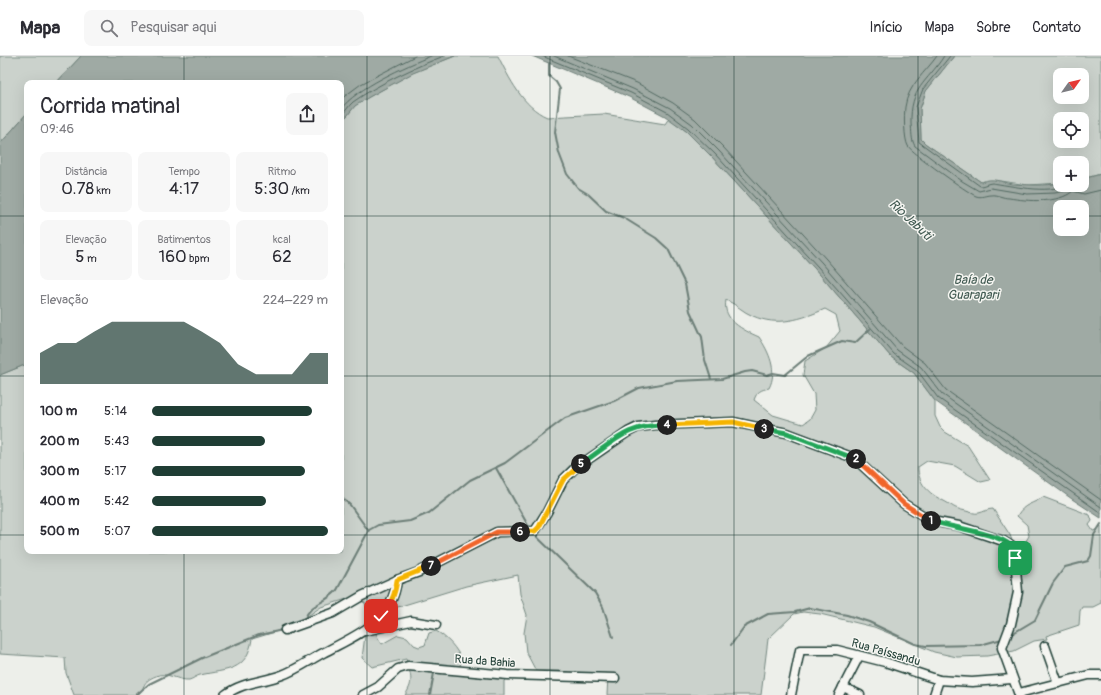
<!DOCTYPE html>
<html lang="pt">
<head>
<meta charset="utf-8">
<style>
	body { margin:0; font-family:Pangolin,sans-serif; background:#f7f7f7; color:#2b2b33; height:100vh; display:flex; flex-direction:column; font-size:15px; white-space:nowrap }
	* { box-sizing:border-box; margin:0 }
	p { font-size:13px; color:#7c7c81 }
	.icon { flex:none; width:22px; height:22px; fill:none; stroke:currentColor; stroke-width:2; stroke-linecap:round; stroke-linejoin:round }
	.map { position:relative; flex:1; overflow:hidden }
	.panel { position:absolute; left:24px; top:24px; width:320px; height:474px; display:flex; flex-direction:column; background:#fff; border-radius:8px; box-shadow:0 4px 16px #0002 }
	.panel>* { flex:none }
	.needle { width:26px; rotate:56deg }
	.tools { position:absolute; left:1053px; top:12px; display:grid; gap:8px }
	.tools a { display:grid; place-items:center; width:36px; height:36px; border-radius:8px; background:#fff; box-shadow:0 4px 16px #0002; font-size:20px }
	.pin { position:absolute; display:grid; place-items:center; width:34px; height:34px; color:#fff; margin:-17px; border-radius:8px; box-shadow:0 2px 6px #0006 }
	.km { position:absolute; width:20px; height:20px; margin:-10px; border-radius:50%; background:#222; color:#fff; font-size:11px; line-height:20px; text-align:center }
	.round { display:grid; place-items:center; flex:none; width:42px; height:42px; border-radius:8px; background:#f7f7f7 }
	.overview { display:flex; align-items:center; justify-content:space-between; height:68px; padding:0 16px }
	h1 { font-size:22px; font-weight:600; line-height:30px }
	.stats { display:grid; grid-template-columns:repeat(3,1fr); gap:6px; height:68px; padding:4px 16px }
	.stats div { display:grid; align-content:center; border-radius:8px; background:#f7f7f7; text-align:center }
	.stats b { font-size:17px; font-weight:600 }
	.stats small { font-size:11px; font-weight:400 }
	.stats p { font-size:11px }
	.chart { height:112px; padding:8px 16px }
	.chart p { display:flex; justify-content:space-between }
	.chart svg { width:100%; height:72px; margin-top:4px; fill:#1f3d34; opacity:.7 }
	ul { padding:0 16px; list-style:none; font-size:13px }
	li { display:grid; grid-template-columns:64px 48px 1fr; align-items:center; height:30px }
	li i { height:10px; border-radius:5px; background:#1f3d34 }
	header { display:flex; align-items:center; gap:24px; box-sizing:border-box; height:56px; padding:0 20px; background:#fff; border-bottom:1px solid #e1e1e2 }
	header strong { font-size:19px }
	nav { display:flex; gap:22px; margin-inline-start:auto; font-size:14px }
	.search { width:280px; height:36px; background:#f7f7f7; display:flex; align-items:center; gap:10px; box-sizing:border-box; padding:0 14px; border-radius:8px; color:#7c7c81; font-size:15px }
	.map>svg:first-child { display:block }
</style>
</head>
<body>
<header>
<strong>Mapa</strong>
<div class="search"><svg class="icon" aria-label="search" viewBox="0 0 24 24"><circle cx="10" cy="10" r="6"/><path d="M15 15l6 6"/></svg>Pesquisar aqui</div>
<nav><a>Início</a><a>Mapa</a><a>Sobre</a><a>Contato</a></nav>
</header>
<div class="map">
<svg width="1101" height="639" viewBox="0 0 1101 639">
	<rect width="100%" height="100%" fill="#edefea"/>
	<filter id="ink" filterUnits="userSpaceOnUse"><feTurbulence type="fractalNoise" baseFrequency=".025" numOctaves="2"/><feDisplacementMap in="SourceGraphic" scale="8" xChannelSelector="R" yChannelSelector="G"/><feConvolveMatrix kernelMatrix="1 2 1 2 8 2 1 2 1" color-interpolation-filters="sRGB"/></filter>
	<g filter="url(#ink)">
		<g fill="#cbd2cc" stroke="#758880" fill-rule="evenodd">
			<path d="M 0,0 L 81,0 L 56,27 L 27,27 L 27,57 L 0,88 Z"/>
			<path d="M 455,0 L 498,0 C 509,22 523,51 547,61 L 604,58 L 665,68 L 669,62 L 686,75 L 712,101 L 815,213 L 891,301 L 914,317 L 935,345 L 935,360 L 940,371 L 945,376 L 968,390 L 990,424 L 981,426 L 955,410 L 927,405 L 918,411 C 918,427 928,437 942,444 C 954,450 952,452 966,455 C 970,456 975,458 979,457 C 984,456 987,453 993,453 L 1010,479 L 1016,496 L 1022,491 L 1029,480 L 1027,469 L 1017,460 C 1024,447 1034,448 1043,441 L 1090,459 L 1092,465 L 1089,469 L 1093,475 L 1097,474 L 1101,470 L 1101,547 L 1093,551 L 1082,551 L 1080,555 L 1079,569 L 1046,580 L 1047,583 L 1034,585 L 1014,595 L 987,600 L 957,601 L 934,596 L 874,571 L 820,558 L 803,556 L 794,558 L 768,583 L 761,639 L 607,639 L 608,620 L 559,615 L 536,615 L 526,596 L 524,577 L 527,559 L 520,538 L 518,519 L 466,530 L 388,554 L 374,572 L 378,582 L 382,588 L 398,579 L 407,581 L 414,589 L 419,591 L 425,589 L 429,577 L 436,575 C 444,579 460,594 461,605 C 461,608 459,612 458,615 L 510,620 L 504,625 L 504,639 L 405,639 C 415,625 410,618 406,603 L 372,611 L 362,602 L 368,557 L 365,547 L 353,541 L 321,551 L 306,561 L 275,576 L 252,583 C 247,616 227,613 200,619 C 196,620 193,623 189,624 C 179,625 165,615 156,620 C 141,626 146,631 138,639 L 74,639 L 66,617 L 65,602 L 0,598 L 0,319 L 27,308 L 27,495 L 341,495 L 341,63 L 347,60 L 354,50 L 369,41 L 412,17 ZM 726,244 C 736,248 743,256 753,260 C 778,271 802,263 825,253 L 836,259 L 840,275 L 826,292 L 805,305 L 803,319 L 814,338 L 815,354 L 810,363 L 803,368 L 773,359 L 754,344 C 757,335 761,334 769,332 C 778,315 769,296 759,281 C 743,274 722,264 726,244 Z"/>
			<path d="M 954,0 L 1101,0 L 1101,118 L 1082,123 L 1082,107 L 1060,107 L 1060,127 L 1028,129 L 1000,125 L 981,126 L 926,88 L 921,83 L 920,53 L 926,35 ZM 1060,19 L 1082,19 L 1082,41 L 1060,41 ZM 1060,63 L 1082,63 L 1082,85 L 1060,85 Z"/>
		</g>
		<g fill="#9faaa4" stroke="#6c7e77" fill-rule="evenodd">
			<path d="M 81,0 L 455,0 L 413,17 L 369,41 L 355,50 L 347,60 L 341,63 L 341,27 L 56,27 Z"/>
			<path d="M 532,0 L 954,0 L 926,35 L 920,53 L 921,83 L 926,88 L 981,126 C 994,121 1000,126 1012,128 C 1028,129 1045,130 1060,127 L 1060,129 L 1082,129 L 1082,123 L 1101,118 L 1101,462 L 1072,443 L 935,345 L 914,317 L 891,301 L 815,213 L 712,101 L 686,75 L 665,60 L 629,41 ZM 1060,151 L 1082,151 L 1082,173 L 1060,173 Z"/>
			<path d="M 27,57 L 27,308 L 0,319 L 0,88 Z"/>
		</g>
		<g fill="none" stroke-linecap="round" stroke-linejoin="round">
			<g stroke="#526961" stroke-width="1">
				<path d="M 542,0 L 631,37 L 667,56 L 688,72 L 715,98 L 818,211 L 894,298 L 917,314 L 938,342 L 1101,457"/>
				<path d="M 554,0 L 633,33 L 670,52 L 692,68 L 719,95 L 822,207 L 897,294 L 921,311 L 942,338 L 1101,451"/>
				<path d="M 568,0 L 637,27 L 673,47 L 695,63 L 723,91 L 826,203 L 902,290 L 925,307 L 946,334 L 1101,444"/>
				<path d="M 937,0 C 925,17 908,29 905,51 C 904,59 904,83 908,90 C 911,96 968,137 976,140 C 982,142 985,139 991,139 C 996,138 1003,142 1009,142 C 1028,145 1058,148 1073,135 L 1084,138 L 1101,134"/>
				<path d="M 944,0 C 926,28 910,31 911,68 C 912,75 911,84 915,90 L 962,125 L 979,135 L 991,132 L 1027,138 L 1055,137 L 1064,135 L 1069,129"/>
				<path d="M 950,0 L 923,33 L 916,51 L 919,86 L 980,130 C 984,130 988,127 992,127 C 1008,129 1050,139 1063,129"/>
				<path d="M 341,43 L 361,28 L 415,0"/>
				<path d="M 341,53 C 356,32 406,10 431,0"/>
				<path d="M 341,59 C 346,56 348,50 353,46 C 378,28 415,11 444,0"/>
			</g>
			<g stroke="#6c7e77" stroke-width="2">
				<path d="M 549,7 L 549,20 L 556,26 L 560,33 L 555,76 L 559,97 L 567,118 L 578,132 L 588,138 L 606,155 L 624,162 L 656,182 L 668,193 L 685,228 L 690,255 L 702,281 L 705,304 L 711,323"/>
				<path d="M 496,412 L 530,473"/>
				<path d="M 341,441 L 350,449 L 368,474"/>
				<path d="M 534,478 L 595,537 L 603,551 L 613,581"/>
				<path d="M 304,564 C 311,546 325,548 337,534 L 369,474 L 378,469 L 410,465 L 429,457 L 470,424 L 505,407 L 565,362 L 614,345 L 639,332 L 677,325 L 722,323 L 745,316 L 752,315 L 767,319 L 773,317 L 785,319 L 808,300 L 842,285 L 855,287 L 870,273"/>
				<path d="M 1010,579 L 1035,564 L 1053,527 L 1065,511 L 1088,505 L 1091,500 L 1094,479 L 1101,468"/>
				<path d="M 731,589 L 744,571 L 768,558 L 795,556 L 810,552 L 847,559 L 869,566 L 915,588 L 926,590 L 980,589 L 1002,583"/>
				<path d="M 136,639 L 149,628 L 202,602 L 259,579 L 283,574"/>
				<path d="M 430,639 L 434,617"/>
			</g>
			<g stroke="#1f3d34" stroke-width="11">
				<g id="minor">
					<path d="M 285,574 L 333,557 L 362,540 L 397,524 L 419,516 L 497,476 L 535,475 L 547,456 L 563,424 L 574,413 L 628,376 L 638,371 L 655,369 L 733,366 L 787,377 L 854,402 L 904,448 L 932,465 L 959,470 L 1003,485 L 1011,490 L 1015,502 L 1018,536 L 1011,568 L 1002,592 L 1019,639"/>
					<path d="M 365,575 L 411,565 L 436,569"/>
					<path d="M 1045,590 L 1058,627"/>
					<path d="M 843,631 L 860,639"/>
					<path d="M 1019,637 L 1089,619 L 1101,619"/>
					<path d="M 225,639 C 242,626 263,626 282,619 C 296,614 310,604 323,597 C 356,579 392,567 397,524"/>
					<path d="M 363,639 L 378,631 L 398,613 L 408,610 L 508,619 L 615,622"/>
					<path d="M 791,639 L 800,594 L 837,594 L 885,606 L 939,624 L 972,626 L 1012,623"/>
					<path d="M 839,639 L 859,600"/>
					<path d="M 934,639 L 939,624"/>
				</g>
			</g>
			<use href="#minor" stroke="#f6f6f2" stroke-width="8"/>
		</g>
	</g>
	<g fill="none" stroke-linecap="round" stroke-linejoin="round" filter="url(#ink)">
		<g stroke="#fff" stroke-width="8">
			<path id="split-1" d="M 931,465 C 947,471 1000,477 1011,490 C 1013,493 1014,498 1015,502"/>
		</g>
		<g stroke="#fff" stroke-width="8">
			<path id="split-2" d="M 856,403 L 904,448 L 931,465"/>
		</g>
		<g stroke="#fff" stroke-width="8">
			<path id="split-3" d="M 764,373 L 787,377 L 856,403"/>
		</g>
		<g stroke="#fff" stroke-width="8">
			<path id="split-4" d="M 667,369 L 733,366 L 764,373"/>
		</g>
		<g stroke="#fff" stroke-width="8">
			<path id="split-5" d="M 581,408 C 613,387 626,368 667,369"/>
		</g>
		<g stroke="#fff" stroke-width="8">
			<path id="split-6" d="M 520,476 L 535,475 L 539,471 L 563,424 L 581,408"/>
		</g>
		<g stroke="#fff" stroke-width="8">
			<path id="split-7" d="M 431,510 L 497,476 L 520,476"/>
		</g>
		<g stroke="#fff" stroke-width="8">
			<path id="split-8" d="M 381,560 C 391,548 395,539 397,524 L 431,510"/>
		</g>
		<use href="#split-1" stroke="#22a559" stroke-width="5"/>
		<use href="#split-2" stroke="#f0652b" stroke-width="5"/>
		<use href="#split-3" stroke="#22a559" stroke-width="5"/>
		<use href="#split-4" stroke="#f5b400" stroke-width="5"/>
		<use href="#split-5" stroke="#22a559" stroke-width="5"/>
		<use href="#split-6" stroke="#f5b400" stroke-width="5"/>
		<use href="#split-7" stroke="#f0652b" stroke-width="5"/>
		<use href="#split-8" stroke="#f5b400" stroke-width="5"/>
	</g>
	<path fill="none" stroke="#1f3d34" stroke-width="1" stroke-opacity="0.55" d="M 184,0 L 184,27M 367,0 L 367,639M 550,0 L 550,639M 734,0 L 734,639M 918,0 L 918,639M 0,160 L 27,160M 341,160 L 1060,160M 1082,160 L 1101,160M 0,320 L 27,320M 341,320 L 1101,320M 0,479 L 27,479M 341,479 L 1101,479M 184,495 L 184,639"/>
	<g text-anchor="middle" stroke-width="3" stroke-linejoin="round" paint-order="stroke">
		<g font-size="12" fill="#1f3d34" stroke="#f6f6f2">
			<text transform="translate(886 596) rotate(16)" y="4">Rua Paíssandu</text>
			<text transform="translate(485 605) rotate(4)" y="4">Rua da Bahia</text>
		</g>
		<g font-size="13" font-style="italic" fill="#3f5850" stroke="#f6f6f2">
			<text transform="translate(911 163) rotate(43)" y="5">Rio Jabuti</text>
			<text x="973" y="228">Baía de<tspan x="973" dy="15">Guarapari</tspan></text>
		</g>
	</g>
</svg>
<div class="tools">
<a><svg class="needle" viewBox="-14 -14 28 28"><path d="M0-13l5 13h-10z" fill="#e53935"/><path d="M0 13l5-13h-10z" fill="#7c7c81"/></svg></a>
<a><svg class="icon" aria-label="locate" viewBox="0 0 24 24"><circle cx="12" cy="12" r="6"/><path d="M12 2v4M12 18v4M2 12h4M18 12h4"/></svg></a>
<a>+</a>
<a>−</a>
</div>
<div class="pin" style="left:1015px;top:502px;background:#1e9e55"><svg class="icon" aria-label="arrive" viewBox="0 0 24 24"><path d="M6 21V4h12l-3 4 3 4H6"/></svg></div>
<div class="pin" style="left:381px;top:560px;background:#d93025"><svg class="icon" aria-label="check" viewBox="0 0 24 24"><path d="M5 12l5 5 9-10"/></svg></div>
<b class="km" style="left:931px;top:465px">1</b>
<b class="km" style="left:856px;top:403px">2</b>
<b class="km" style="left:764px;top:373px">3</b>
<b class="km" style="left:667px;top:369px">4</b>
<b class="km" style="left:581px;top:408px">5</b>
<b class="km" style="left:520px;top:476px">6</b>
<b class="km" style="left:431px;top:510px">7</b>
<section class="panel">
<div class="overview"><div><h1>Corrida matinal</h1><p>09:46</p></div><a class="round"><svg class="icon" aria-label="share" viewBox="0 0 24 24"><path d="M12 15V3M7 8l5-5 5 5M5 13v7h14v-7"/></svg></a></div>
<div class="stats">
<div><p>Distância</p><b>0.78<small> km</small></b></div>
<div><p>Tempo</p><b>4:17</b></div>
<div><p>Ritmo</p><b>5:30<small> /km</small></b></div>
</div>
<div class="stats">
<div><p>Elevação</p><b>5<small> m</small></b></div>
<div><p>Batimentos</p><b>160<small> bpm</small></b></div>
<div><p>kcal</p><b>62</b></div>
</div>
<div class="chart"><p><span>Elevação</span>224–229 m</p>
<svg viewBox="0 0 160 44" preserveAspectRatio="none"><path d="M0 44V25L10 19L20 19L30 12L40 6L50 6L60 6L70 6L80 6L90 12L100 19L110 32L120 38L130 38L140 38L150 25L160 25V44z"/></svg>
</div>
<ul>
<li><b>100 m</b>5:14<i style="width:91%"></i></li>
<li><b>200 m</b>5:43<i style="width:64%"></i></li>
<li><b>300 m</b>5:17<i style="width:87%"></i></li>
<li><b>400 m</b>5:42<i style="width:65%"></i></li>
<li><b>500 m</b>5:07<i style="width:100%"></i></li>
</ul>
</section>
</div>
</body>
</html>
